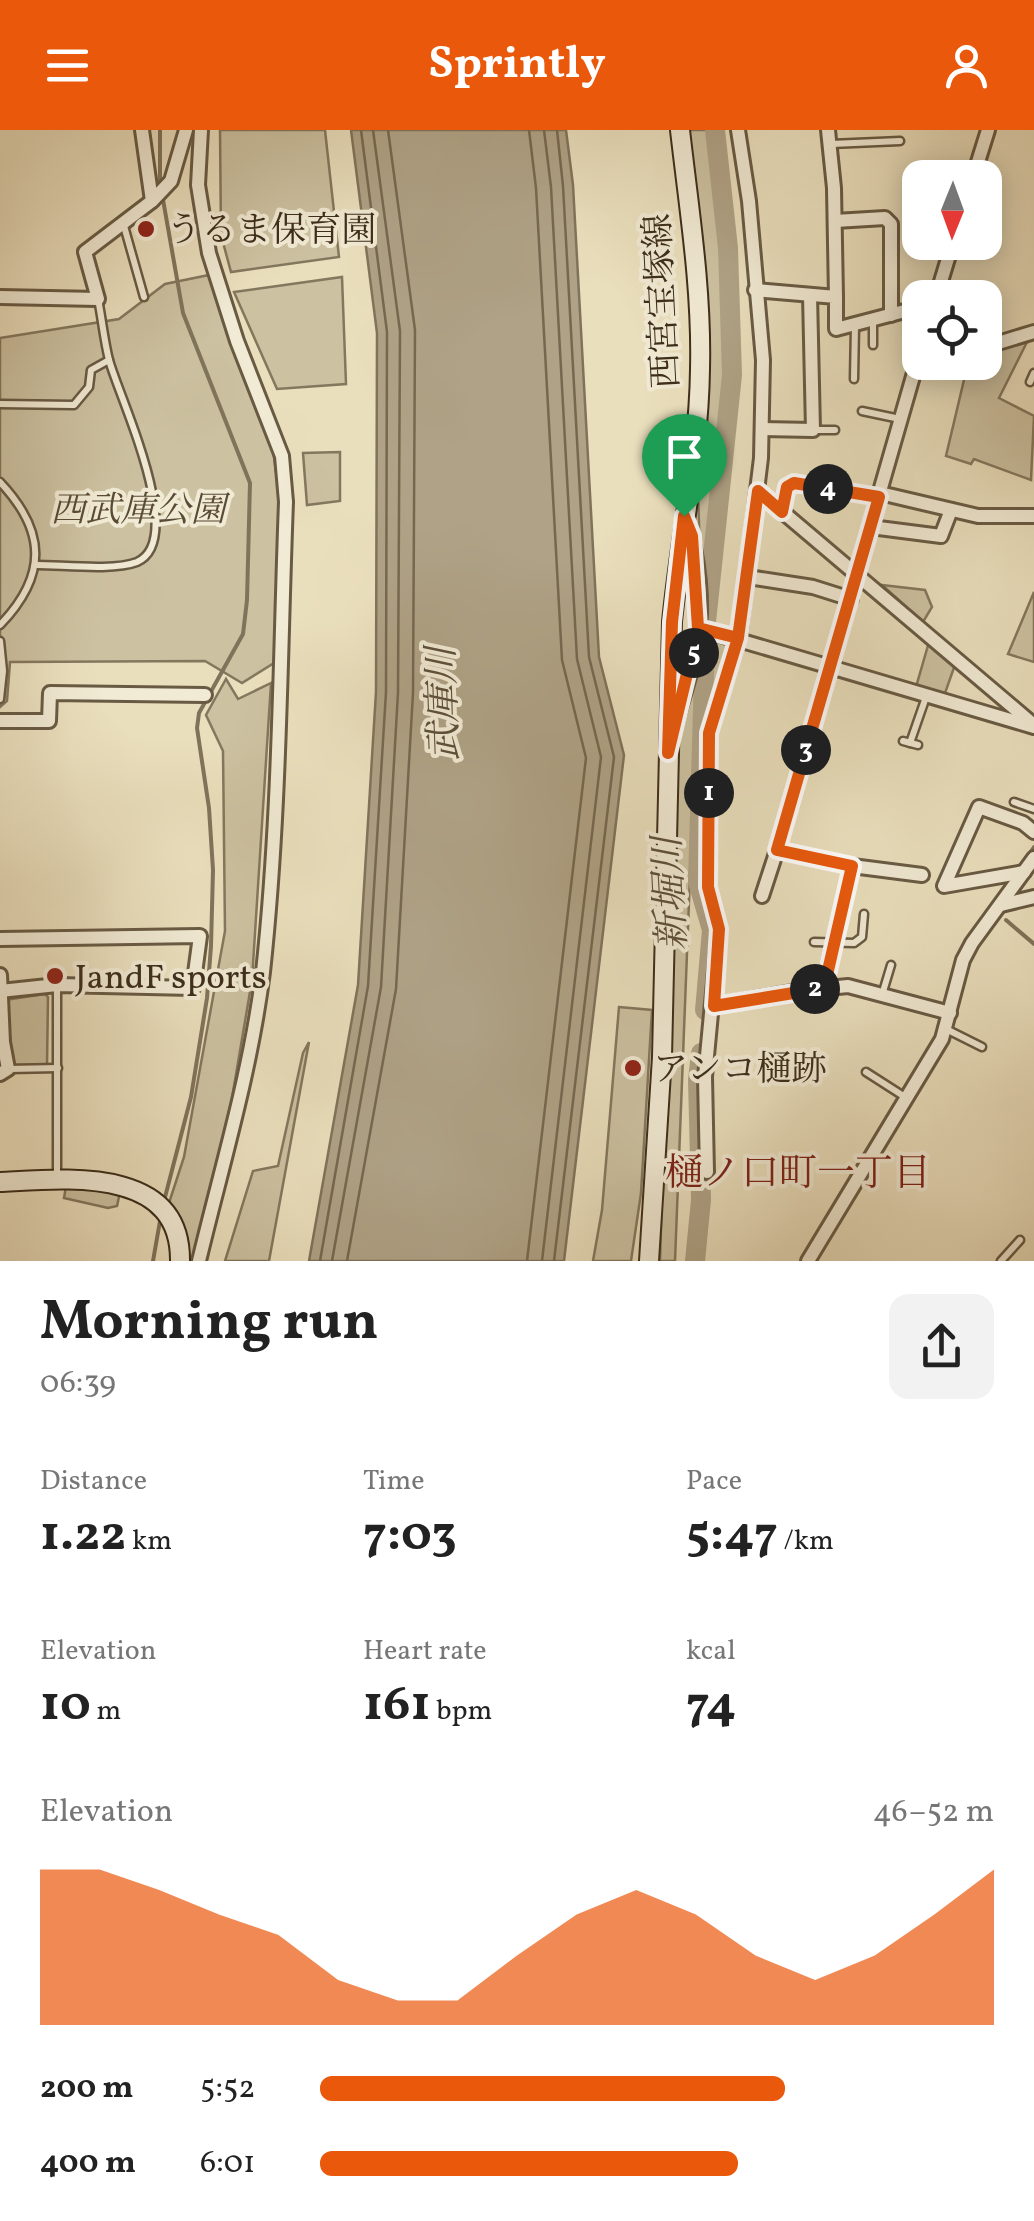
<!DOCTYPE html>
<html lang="en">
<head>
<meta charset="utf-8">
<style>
	body { margin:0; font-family:Vollkorn,"Noto Serif JP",serif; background:#f2f2f2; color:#222; height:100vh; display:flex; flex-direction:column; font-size:38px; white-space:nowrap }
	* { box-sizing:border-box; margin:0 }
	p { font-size:32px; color:#767676 }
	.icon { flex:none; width:55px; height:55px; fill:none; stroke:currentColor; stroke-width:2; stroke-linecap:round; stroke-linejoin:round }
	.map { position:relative; height:1131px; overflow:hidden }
	.details { display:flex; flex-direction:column; background:#fff; flex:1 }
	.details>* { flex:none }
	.needle { width:65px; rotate:181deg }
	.tools { position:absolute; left:902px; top:30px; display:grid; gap:20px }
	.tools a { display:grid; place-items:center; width:100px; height:100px; border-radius:20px; background:#fff; box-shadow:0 5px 25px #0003; font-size:50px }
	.pin { position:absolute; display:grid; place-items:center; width:85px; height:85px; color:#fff; margin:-102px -42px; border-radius:50% 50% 50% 0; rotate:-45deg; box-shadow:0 0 10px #0007 }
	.pin .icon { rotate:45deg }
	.km { position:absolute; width:50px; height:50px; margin:-25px; border-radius:50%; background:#222; color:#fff; font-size:28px; line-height:50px; text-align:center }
	.round { display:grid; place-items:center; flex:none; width:105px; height:105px; border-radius:20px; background:#f2f2f2 }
	.headline { display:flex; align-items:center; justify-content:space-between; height:170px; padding:0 40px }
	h1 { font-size:55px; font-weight:700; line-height:75px }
	.figures { display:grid; grid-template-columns:repeat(3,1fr); gap:15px; height:170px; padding:10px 40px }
	.figures div { display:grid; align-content:center }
	.figures b { font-size:50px; font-weight:700 }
	.figures small { font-size:28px; font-weight:400 }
	.figures p { font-size:28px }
	.chart { height:280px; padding:20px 40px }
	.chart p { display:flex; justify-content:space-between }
	.chart svg { width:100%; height:180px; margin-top:10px; fill:#ea580c; opacity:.7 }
	ul { padding:0 40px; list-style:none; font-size:32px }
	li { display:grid; grid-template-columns:160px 120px 1fr; align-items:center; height:75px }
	li i { height:25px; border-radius:12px; background:#ea580c }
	header { display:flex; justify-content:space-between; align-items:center; height:130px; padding:0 40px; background:#ea580c; color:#fff; font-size:45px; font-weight:700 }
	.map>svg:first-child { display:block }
</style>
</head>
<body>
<header><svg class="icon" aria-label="menu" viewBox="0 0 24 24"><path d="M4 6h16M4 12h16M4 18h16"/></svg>Sprintly<svg class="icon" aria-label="person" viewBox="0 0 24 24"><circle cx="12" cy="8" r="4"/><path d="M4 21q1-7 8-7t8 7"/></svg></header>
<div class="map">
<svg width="1034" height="1131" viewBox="0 0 1034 1131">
	<rect width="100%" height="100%" fill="#eadfbd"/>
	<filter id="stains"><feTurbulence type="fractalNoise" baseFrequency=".002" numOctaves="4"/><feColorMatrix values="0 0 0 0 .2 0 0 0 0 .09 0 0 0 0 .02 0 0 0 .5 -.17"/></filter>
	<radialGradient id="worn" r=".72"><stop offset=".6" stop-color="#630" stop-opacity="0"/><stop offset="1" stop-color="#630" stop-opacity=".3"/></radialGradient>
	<g fill="#ccc1a1" stroke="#84775e" stroke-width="2.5">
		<path d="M 220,0 L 325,0 L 339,127 L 231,142 L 221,105 Z"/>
		<path d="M 685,0 L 708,0 L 727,186 L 726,251 L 707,450 L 701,450 Z"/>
		<path d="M 209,145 L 273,320 L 280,372 L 274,533 L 242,553 L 205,531 L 10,532 L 7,571 L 0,577 L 0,208 L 119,189 L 165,154 Z"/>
		<path d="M 342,147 L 346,254 L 277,259 L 234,162 Z"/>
		<path d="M 1029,208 L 999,268 L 1034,286 L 1031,350 L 974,329 L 971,334 L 946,326 L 968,233 L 985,232 L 985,222 Z"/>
		<path d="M 340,322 L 340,371 L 307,375 L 303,323 Z"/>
		<path d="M 882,455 L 925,460 L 932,477 L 923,492 Z"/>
		<path d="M 1034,462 L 1034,532 L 1008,524 Z"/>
		<path d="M 709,510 L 731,516 L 695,618 L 675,1131 L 660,1131 L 675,623 L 696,536 L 700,536 L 699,559 L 705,559 Z"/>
		<path d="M 929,512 L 956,532 L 944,566 L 916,557 Z"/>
		<path d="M 226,549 L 238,569 L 271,553 L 252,850 L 223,1021 L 194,1131 L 187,1131 L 168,1076 L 184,1027 L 225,801 L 223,621 L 206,585 Z"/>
		<path d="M 45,864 L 48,867 L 47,935 L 12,935 L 5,870 Z"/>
		<path d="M 619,877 L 652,880 L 641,1063 L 631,1131 L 593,1131 L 602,1080 Z"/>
		<path d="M 309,912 L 269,1131 L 225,1131 L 253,1041 L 278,1036 L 303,923 Z"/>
		<path d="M 66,1056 L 120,1062 L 117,1076 L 108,1078 L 64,1068 Z"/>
	</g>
	<path fill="#afa286" stroke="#81735b" stroke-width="2.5" d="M 351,0 L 566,0 L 573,55 L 599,527 L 624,625 L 564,1131 L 309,1131 L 358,855 L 376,562 L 377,203 Z"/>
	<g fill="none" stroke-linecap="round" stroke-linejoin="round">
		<g stroke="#766850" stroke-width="2.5">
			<path d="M 320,1131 L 368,856 L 386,562 L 387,202 L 361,0"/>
			<path d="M 332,1131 L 381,857 L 398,563 L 400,201 L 373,0"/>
			<path d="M 347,1131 L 396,859 L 413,563 L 415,200 L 388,0"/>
			<path d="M 527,1131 L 586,628 L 562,530 L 536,58 L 529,0"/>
			<path d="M 542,1131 L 601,627 L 577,529 L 551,57 L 544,0"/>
			<path d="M 554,1131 L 614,627 L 589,527 L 563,56 L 557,0"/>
		</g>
		<g stroke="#81735b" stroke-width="4">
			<path d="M 160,55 L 160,0"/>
			<path d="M 162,64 L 183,183 L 250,353 L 247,470 L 243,504 L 199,583 L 197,598 L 209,678 L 213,740 L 211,816 L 207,868 L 191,967 L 164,1071"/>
			<path d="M 1028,726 L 1034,717"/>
			<path d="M 1006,790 L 1034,814"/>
			<path d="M 153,1131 L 160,1091"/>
		</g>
		<g stroke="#afa286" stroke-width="20">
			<path d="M 706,492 L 732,245 L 728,118 L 715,0"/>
			<path d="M 705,512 L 698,752 L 712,800 L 705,880"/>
			<path d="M 695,1131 L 701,1070 L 698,950 L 701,923"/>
		</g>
		<g stroke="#685a43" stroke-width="11">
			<g id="lane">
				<path d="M 831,14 L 900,11"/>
				<path d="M 124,96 L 144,167"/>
				<path d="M 873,215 L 873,191"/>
				<path d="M 854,249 L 855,196"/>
				<path d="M 1030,252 L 1034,243"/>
				<path d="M 0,274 L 74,275 L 89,257 L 91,240 L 109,230"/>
				<path d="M 862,281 L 900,289"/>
				<path d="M 813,300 L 835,300"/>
				<path d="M 0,352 C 47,402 47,446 0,495"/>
				<path d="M 37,435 C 63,435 114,441 137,432 C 188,410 119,267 109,230 C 104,210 102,189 98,169"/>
				<path d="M 0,511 L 3,541 L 0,569"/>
				<path d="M 903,611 L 918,615"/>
				<path d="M 910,613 L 926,567"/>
				<path d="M 1014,672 L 1034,679"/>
				<path d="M 814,812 L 854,813 L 862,807 L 864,784"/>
				<path d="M 882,865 L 891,835"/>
				<path d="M 946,899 L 982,917"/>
				<path d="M 9,939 L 58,938"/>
				<path d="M 866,942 L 905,967"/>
				<path d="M 57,1049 L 57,856"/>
				<path d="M 1001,1131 L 1020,1110"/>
			</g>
		</g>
		<g stroke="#685a43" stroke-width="18">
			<g id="street">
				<path d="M 142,0 L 152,71"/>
				<path d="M 828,0 L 834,58 L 836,167"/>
				<path d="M 973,48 L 988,0"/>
				<path d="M 835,91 L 885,88 L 891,94 L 891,185"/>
				<path d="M 755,160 L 836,167 L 836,199 L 920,177"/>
				<path d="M 0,167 L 98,169 L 85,122 L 152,71 L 171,51 L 186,0"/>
				<path d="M 936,168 L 953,112"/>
				<path d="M 985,217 L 1034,202"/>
				<path d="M 762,299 L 813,300 L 810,165"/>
				<path d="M 758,361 L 1034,595"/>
				<path d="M 880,363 L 978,386 L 1034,386"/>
				<path d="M 782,382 L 787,357 L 794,353 L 879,367"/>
				<path d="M 871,397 L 941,406 L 951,380"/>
				<path d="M 748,447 L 813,457 L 851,469"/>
				<path d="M 698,498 L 1034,597"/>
				<path d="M 0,591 L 49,591 L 50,563 L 205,565"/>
				<path d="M 675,596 C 682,568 693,539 698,510 C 703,474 699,425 686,391"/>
				<path d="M 777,720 L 920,222"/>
				<path d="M 1024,742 L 944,756 L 979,677 L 1023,693 L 1034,702"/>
				<path d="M 762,766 L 777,720 L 852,736 L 922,745"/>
				<path d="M 1001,775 L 1034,767"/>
				<path d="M 0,809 L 200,806 L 193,858 L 57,855 L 0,861"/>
				<path d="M 0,845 L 3,912 L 8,939 L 0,944"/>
				<path d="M 823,858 L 852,736"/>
				<path d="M 714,876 L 797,861 L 848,856 L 950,883"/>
				<path d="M 707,1042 L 705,947 L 719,799 L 708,757 L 709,603 L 739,508 L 761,328 L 763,230 L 749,71 L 738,0"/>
				<path d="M 199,1131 C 222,1035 251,940 263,842 C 280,686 280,528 286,372 L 282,326 L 237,211 L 209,123 L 198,55 L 201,0"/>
				<path d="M 808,1131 L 942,909 L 963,830 L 972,813 L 1034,728"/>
			</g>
		</g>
		<g stroke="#3c2d1a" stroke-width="22">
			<g id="secondary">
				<path d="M 0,1052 C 64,1049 181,1035 180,1131"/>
				<path d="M 649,1131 L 662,927 L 672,492 C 680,408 699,324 700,239 C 702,159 689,79 680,0"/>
			</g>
		</g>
		<use href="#lane" stroke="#f1ead4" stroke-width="6"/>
		<use href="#street" stroke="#f1ead4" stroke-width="12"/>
		<use href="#secondary" stroke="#f1ead4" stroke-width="18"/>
	</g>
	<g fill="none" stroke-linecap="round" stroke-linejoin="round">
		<g stroke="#fff" stroke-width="20">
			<path id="route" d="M 684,386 L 692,406 L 698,498 L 738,508 L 709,603 L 708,757 L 719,799 L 714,876 L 824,858 L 852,736 L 777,720 L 879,367 L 794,353 L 787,357 L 782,382 L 758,361 L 738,508 L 698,498 L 668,623 L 672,492 L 684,386"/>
		</g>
		<use href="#route" stroke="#ea580c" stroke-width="12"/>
	</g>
	<g fill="#8f2418" stroke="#f1ead4" stroke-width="4">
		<circle cx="146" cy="99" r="10"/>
		<circle cx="55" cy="846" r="10"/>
		<circle cx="633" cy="938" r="10"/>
	</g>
	<g text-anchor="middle" stroke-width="8" stroke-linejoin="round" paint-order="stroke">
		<g font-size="35" fill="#3c2d1a" stroke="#f1ead4" text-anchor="start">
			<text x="166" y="111">うるま保育園</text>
			<text x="75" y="858">JandF sports</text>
			<text x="653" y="950">アンコ樋跡</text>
		</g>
		<g font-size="35" fill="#3c2d1a" stroke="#f1ead4">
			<text transform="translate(661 171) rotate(-93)" y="12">西宮宝塚線</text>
		</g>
		<g font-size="35" font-style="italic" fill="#594b35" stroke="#f1ead4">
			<text x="138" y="391">西武庫公園</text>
		</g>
		<g font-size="38" font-style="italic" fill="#5e503a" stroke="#f1ead4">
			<text transform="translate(442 574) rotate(-92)" y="13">武庫川</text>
			<text transform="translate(669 764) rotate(-93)" y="13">新堀川</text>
		</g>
		<g font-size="38" fill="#7a1f14" stroke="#f1ead4">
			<text x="798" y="1055">樋ノ口町一丁目</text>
		</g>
	</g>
	<rect width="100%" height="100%" filter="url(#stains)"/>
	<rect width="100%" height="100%" fill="url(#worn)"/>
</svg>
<div class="tools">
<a><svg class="needle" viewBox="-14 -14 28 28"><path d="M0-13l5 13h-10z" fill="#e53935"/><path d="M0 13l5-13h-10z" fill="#767676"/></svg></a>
<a><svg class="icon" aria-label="locate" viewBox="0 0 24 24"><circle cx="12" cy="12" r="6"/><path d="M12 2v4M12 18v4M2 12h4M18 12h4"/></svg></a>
</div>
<div class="pin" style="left:684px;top:386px;background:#1e9e55"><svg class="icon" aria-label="arrive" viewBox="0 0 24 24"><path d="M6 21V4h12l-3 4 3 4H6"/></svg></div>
<b class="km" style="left:709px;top:663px">1</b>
<b class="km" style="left:815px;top:859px">2</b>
<b class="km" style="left:806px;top:620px">3</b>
<b class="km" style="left:828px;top:359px">4</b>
<b class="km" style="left:694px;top:523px">5</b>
</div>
<section class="details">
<div class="headline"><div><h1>Morning run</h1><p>06:39</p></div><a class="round"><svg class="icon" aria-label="share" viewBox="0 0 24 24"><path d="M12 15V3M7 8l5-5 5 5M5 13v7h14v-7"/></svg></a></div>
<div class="figures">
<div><p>Distance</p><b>1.22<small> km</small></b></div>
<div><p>Time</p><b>7:03</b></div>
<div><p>Pace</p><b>5:47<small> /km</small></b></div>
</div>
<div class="figures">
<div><p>Elevation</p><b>10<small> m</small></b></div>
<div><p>Heart rate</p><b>161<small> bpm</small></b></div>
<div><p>kcal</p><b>74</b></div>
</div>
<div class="chart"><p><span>Elevation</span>46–52 m</p>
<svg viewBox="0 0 160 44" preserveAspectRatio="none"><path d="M0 44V6L10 6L20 11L30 17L40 22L50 33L60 38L70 38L80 27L90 17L100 11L110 17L120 27L130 33L140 27L150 17L160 6V44z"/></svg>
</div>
<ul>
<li><b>200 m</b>5:52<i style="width:69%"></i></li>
<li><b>400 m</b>6:01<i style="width:62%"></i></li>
</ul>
</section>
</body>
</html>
